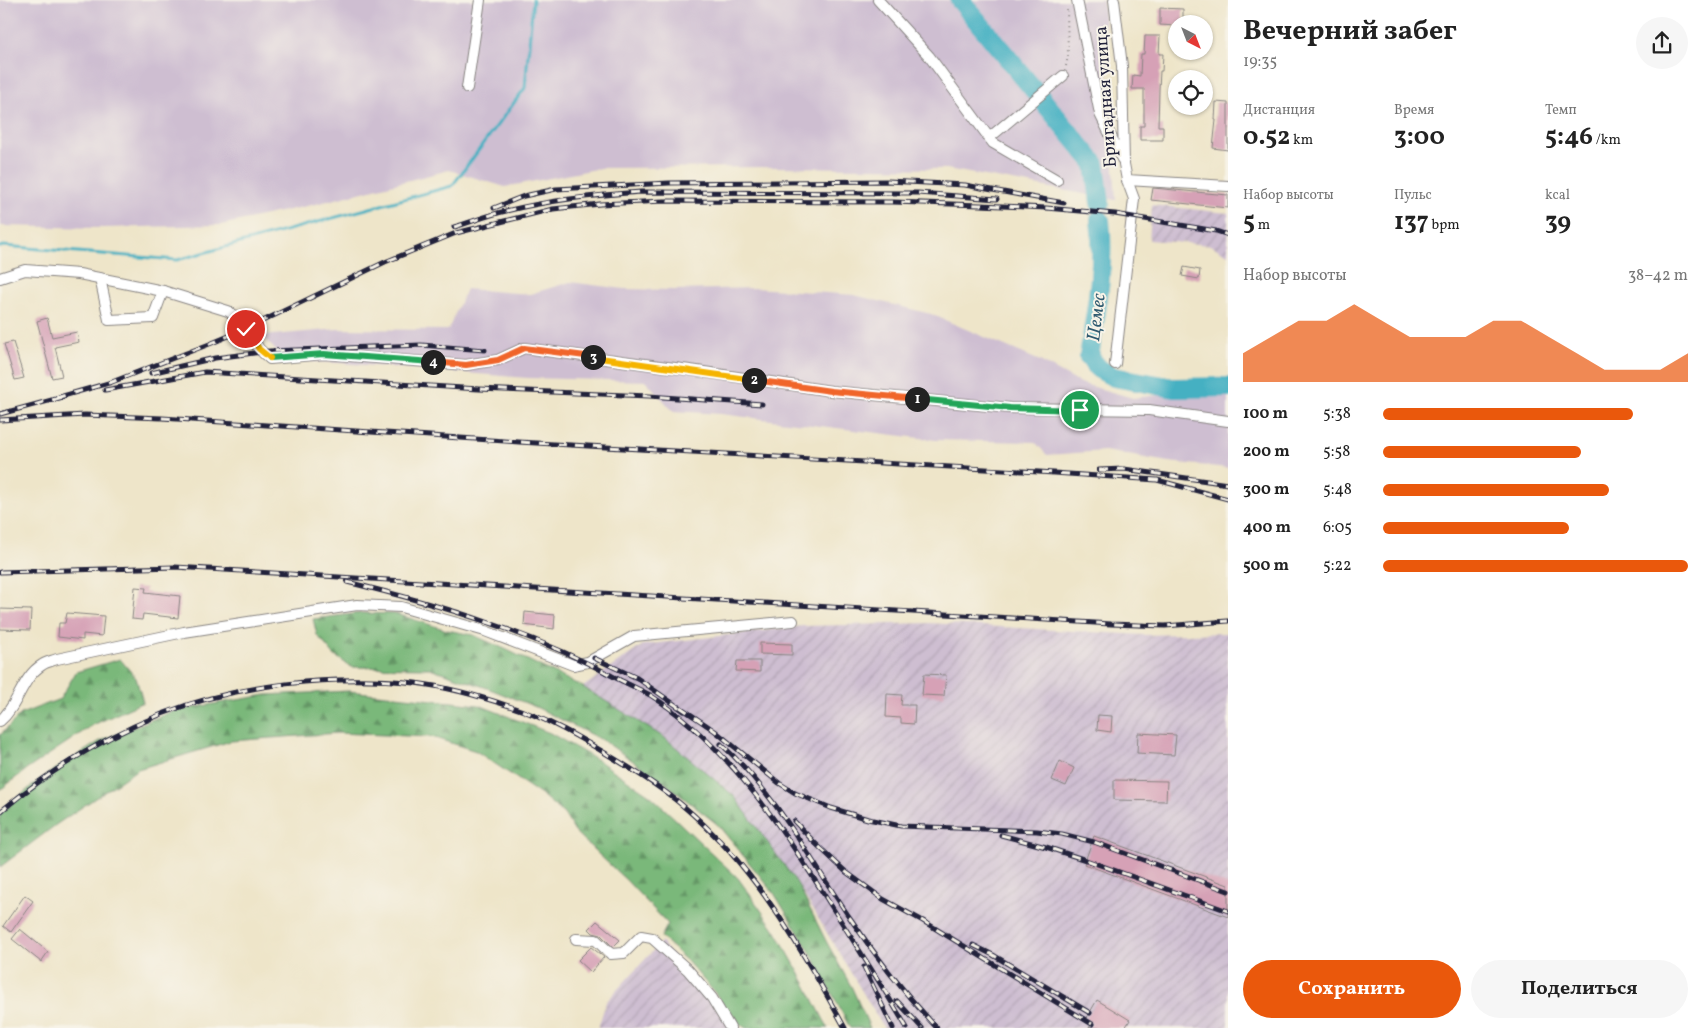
<!DOCTYPE html>
<html lang="ru">
<head>
<meta charset="utf-8">
<style>
	body { margin:0; font-family:Vollkorn,serif; background:#f6f6f6; color:#222; height:100vh; display:flex; flex-direction:column; font-size:19px; white-space:nowrap }
	* { box-sizing:border-box; margin:0 }
	p { font-size:16px; color:#767676 }
	.icon { flex:none; width:28px; height:28px; fill:none; stroke:currentColor; stroke-width:2; stroke-linecap:round; stroke-linejoin:round }
	.map { position:relative; flex:1; overflow:hidden }
	.details { display:flex; flex-direction:column; background:#fff; width:475px }
	.details>* { flex:none }
	.needle { width:32px; rotate:138deg }
	.buttons { position:absolute; left:1168px; top:15px; display:grid; gap:10px }
	.buttons a { display:grid; place-items:center; width:45px; height:45px; border-radius:50%; background:#fff; box-shadow:0 1px 4px #0004; font-size:25px }
	.pin { position:absolute; display:grid; place-items:center; width:42px; height:42px; color:#fff; margin:-21px; border:2px solid #fff; border-radius:50%; box-shadow:0 1px 5px #0007 }
	.km { position:absolute; width:25px; height:25px; margin:-12px; border-radius:50%; background:#222; color:#fff; font-size:14px; line-height:25px; text-align:center }
	.round { display:grid; place-items:center; flex:none; width:52px; height:52px; border-radius:26px; background:#f6f6f6 }
	.headline { display:flex; align-items:center; justify-content:space-between; height:85px; padding:0 15px }
	h1 { font-size:28px; font-weight:700; line-height:38px }
	.stats { display:grid; grid-template-columns:repeat(3,1fr); gap:8px; height:85px; padding:5px 15px }
	.stats div { display:grid; align-content:center }
	.stats b { font-size:25px; font-weight:700 }
	.stats small { font-size:14px; font-weight:400 }
	.stats p { font-size:14px }
	.chart { height:140px; padding:10px 15px }
	.chart p { display:flex; justify-content:space-between }
	.chart svg { width:100%; height:90px; margin-top:5px; fill:#ea580c; opacity:.7 }
	.button { display:flex; gap:10px; margin-top:auto; padding:10px 15px }
	.button a { flex:1; height:58px; border-radius:30px; background:#ea580c; color:#fff; font-size:20px; font-weight:700; line-height:58px; text-align:center }
	.button a+a { background:#f6f6f6; color:#222 }
	ul { padding:0 15px; list-style:none; font-size:16px }
	li { display:grid; grid-template-columns:80px 60px 1fr; align-items:center; height:38px }
	li i { height:12px; border-radius:6px; background:#ea580c }
	main { display:flex; flex:1; min-height:0 }
	.map>svg:first-child { display:block }
</style>
</head>
<body>
<main>
<div class="map">
<svg width="1228" height="1028" viewBox="0 0 1228 1028">
	<defs>
		<pattern id="industrial-furrows" width="10" height="10" patternUnits="userSpaceOnUse" patternTransform="scale(1.25)"><rect width="10" height="10" fill="#cebed1"/><path d="M-1 1l2-2M0 10L10 0M9 11l2-2" fill="none" stroke="#b1a3b4"/></pattern>
		<pattern id="forest-firs" width="22" height="20" patternUnits="userSpaceOnUse" patternTransform="scale(1.25)"><rect width="22" height="20" fill="#7ab87a"/><path d="M5 1l3.5 6h-7zM16 11l3.5 6h-7z" fill="#649565"/></pattern>
	</defs>
	<rect width="100%" height="100%" fill="#f7f3e8"/>
	<filter id="ink" filterUnits="userSpaceOnUse"><feTurbulence type="fractalNoise" baseFrequency=".02" numOctaves="2"/><feDisplacementMap in="SourceGraphic" scale="10" xChannelSelector="R" yChannelSelector="G"/><feConvolveMatrix kernelMatrix="1 2 1 2 8 2 1 2 1" color-interpolation-filters="sRGB"/></filter>
	<filter id="wash" filterUnits="userSpaceOnUse"><feTurbulence type="fractalNoise" baseFrequency=".0096" numOctaves="4" result="noise"/><feDisplacementMap in="SourceGraphic" scale="20" xChannelSelector="R" yChannelSelector="G"/><feGaussianBlur stdDeviation="1.12" result="paint"/><feColorMatrix in="noise" values="0 0 0 0 0 0 0 0 0 0 0 0 0 0 0 0 0 1.4 0 .05"/><feComposite in="paint" operator="in"/></filter>
	<g filter="url(#wash)">
		<rect width="100%" height="100%" fill="#eee5c9"/>
		<g fill="url(#industrial-furrows)">
			<path d="M 1152,205 L 1228,213 L 1228,255 L 1210,245 L 1149,240 Z"/>
			<path d="M 929,623 L 1143,635 L 1228,633 L 1228,1028 L 884,1028 L 797,883 L 734,796 L 665,738 L 583,687 L 643,645 L 803,626 Z"/>
			<path d="M 661,942 L 728,1021 L 737,1028 L 598,1028 L 606,1002 Z"/>
		</g>
		<g fill="#cebed1">
			<path d="M 0,0 L 1103,0 L 1116,200 L 947,169 L 777,167 L 601,168 L 505,187 L 449,170 L 316,204 L 221,225 L 103,228 L 0,226 Z"/>
			<path d="M 570,282 L 624,289 L 674,290 L 755,288 L 854,295 L 931,314 L 1040,361 L 1080,383 L 1133,398 L 1228,387 L 1228,468 L 1168,462 L 1105,451 L 1047,455 L 1035,442 L 936,440 L 721,414 L 673,411 L 646,381 L 527,378 L 341,363 L 286,361 L 262,336 L 338,329 L 448,330 L 466,289 L 530,294 Z"/>
		</g>
		<g fill="url(#forest-firs)" stroke="#4e6d5a">
			<path d="M 361,613 L 396,614 L 447,630 L 473,635 L 505,649 L 583,687 L 665,738 L 734,796 L 797,883 L 826,941 L 852,988 L 870,1028 L 850,1028 L 812,955 L 774,893 L 717,824 L 662,781 L 604,741 L 536,707 L 487,688 L 430,668 L 351,667 L 334,655 L 317,635 L 313,619 Z"/>
			<path d="M 120,659 L 136,678 L 143,702 L 93,725 L 26,770 L 0,790 L 0,735 L 21,714 L 60,699 L 76,672 Z"/>
			<path d="M 349,691 L 479,705 L 550,733 L 599,761 L 651,796 L 738,878 L 775,930 L 805,983 L 828,1028 L 746,1028 L 732,1019 L 716,994 L 687,961 L 661,937 L 668,924 L 626,880 L 575,832 L 564,814 L 543,796 L 476,751 L 432,737 L 338,733 L 231,741 L 138,769 L 57,824 L 0,867 L 0,813 L 40,779 L 100,741 L 173,711 L 266,695 Z"/>
		</g>
		<g fill="none" stroke-linecap="round" stroke-linejoin="round">
			<path stroke="#44b0c2" stroke-width="3" d="M 0,247 L 3,246 L 177,260 L 452,186 L 525,88 L 533,0"/>
			<g stroke="#44b0c2" stroke-width="20">
				<path d="M 960,0 L 1095,164 L 1100,203"/>
				<path d="M 1100,220 C 1105,265 1096,312 1089,357 L 1099,369 L 1114,377 L 1174,388 L 1228,387"/>
			</g>
		</g>
		<g id="blocks">
			<g fill="#d6a1b6">
				<path d="M 1160,8 L 1183,9 L 1183,24 L 1176,24 L 1176,26 L 1160,25 Z"/>
				<path d="M 1145,36 L 1160,36 L 1159,54 L 1163,54 L 1162,71 L 1160,71 L 1159,89 L 1158,126 L 1163,126 L 1163,140 L 1140,140 L 1140,126 L 1144,126 L 1144,89 L 1132,89 L 1133,75 L 1140,76 L 1141,54 L 1144,54 Z"/>
				<path d="M 1216,102 L 1228,103 L 1228,150 L 1213,148 L 1216,120 L 1215,120 Z"/>
				<path d="M 1153,188 L 1228,195 L 1228,208 L 1151,200 Z"/>
				<path d="M 1184,267 L 1200,270 L 1199,279 L 1182,276 Z"/>
				<path d="M 47,318 L 52,337 L 77,332 L 79,342 L 55,347 L 62,376 L 52,378 L 37,321 Z"/>
				<path d="M 13,342 L 24,378 L 15,380 L 4,344 Z"/>
				<path d="M 135,587 L 146,588 L 145,592 L 180,596 L 178,618 L 143,614 L 142,620 L 132,619 Z"/>
				<path d="M 0,609 L 31,610 L 30,630 L 0,629 Z"/>
				<path d="M 525,612 L 555,615 L 554,629 L 524,625 Z"/>
				<path d="M 67,613 L 104,616 L 102,636 L 83,634 L 83,640 L 58,637 L 59,623 L 65,623 Z"/>
				<path d="M 760,643 L 792,644 L 792,655 L 760,654 Z"/>
				<path d="M 737,661 L 760,661 L 760,672 L 736,671 Z"/>
				<path d="M 924,674 L 946,675 L 944,696 L 922,695 Z"/>
				<path d="M 887,694 L 902,695 L 901,705 L 915,705 L 914,724 L 901,723 L 901,718 L 886,717 Z"/>
				<path d="M 1098,715 L 1112,716 L 1111,732 L 1097,730 Z"/>
				<path d="M 1138,733 L 1176,735 L 1174,755 L 1137,753 Z"/>
				<path d="M 1060,761 L 1074,768 L 1066,786 L 1052,780 Z"/>
				<path d="M 1114,780 L 1167,781 L 1166,801 L 1114,800 Z"/>
				<path d="M 1094,836 L 1228,885 L 1228,917 L 1084,864 Z"/>
				<path d="M 25,895 L 33,901 L 11,932 L 3,926 Z"/>
				<path d="M 597,921 L 620,940 L 613,947 L 601,935 L 593,933 L 589,929 Z"/>
				<path d="M 20,929 L 48,952 L 41,962 L 12,939 Z"/>
				<path d="M 591,947 L 604,957 L 591,972 L 578,960 Z"/>
				<path d="M 1097,1000 L 1130,1020 L 1125,1028 L 1089,1028 L 1092,1023 L 1086,1019 Z"/>
			</g>
		</g>
	</g>
	<g filter="url(#ink)">
		<use href="#blocks" fill-opacity="0" stroke="#888482" stroke-width="1"/>
		<g fill="none" stroke-linecap="round" stroke-linejoin="round">
			<g stroke="#888482" stroke-width="12">
				<g id="minor">
					<path d="M 878,0 L 929,56 L 993,143 L 1057,180"/>
					<path d="M 1077,0 L 1100,114 L 1122,159"/>
					<path d="M 1114,0 L 1122,66 L 1124,164 L 1127,180 L 1228,186"/>
					<path d="M 467,88 L 480,0"/>
					<path d="M 989,138 L 1063,76"/>
					<path d="M 0,278 L 25,270 L 79,274 L 163,291 L 228,311 L 241,320 L 259,349 L 270,359 L 324,354 L 466,365 L 498,360 L 524,348 L 697,371 L 831,391 L 1010,408 L 1149,410 L 1228,421"/>
					<path d="M 100,278 L 109,320 L 153,318 L 163,291"/>
					<path d="M 1115,364 L 1134,199 L 1127,180"/>
					<path d="M 0,721 C 18,706 22,677 42,665 C 46,662 52,661 57,659 L 184,632 L 357,605 L 401,607 L 485,631 L 573,665 L 588,662 L 634,636 L 793,621"/>
					<path d="M 576,939 L 596,940 L 611,954 L 624,953 L 641,936 L 652,938 L 688,970 L 712,998 L 730,1028"/>
				</g>
			</g>
			<path stroke="#888482" stroke-width="2" stroke-dasharray="1 4" stroke-linecap="butt" d="M 1066,66 L 1068,56 L 1067,9"/>
			<use href="#minor" stroke="#fff" stroke-width="10"/>
			<g stroke="#22223b" stroke-width="5">
				<g id="rail">
					<path d="M 494,208 L 524,196 L 556,189 L 669,183 L 888,181 L 965,185 L 1064,203"/>
					<path d="M 454,227 C 471,222 488,215 506,211 C 550,200 595,195 641,192 L 918,193 L 997,199"/>
					<path d="M 151,373 L 215,358 L 270,351 L 421,345 L 485,350"/>
					<path d="M 105,390 L 205,372 L 479,389 L 649,396 L 762,404"/>
					<path d="M 56,398 L 112,382 L 212,343 L 248,328 L 385,262 L 456,233 L 553,209 L 600,204 L 664,201 L 893,202 L 980,205 L 1046,208 L 1115,214 L 1216,231 L 1228,235"/>
					<path d="M 0,414 L 63,397"/>
					<path d="M 0,420 L 85,415 L 162,418 L 519,442 L 1039,472 L 1157,480 L 1228,499"/>
					<path d="M 1099,470 L 1124,469 L 1228,484"/>
					<path d="M 0,572 L 175,567 L 1111,624 L 1165,626 L 1228,621"/>
					<path d="M 347,582 C 441,605 535,633 620,680 C 630,685 641,690 650,695 C 731,746 788,837 837,915 C 861,953 885,990 907,1028"/>
					<path d="M 594,658 L 637,678 L 684,711"/>
					<path d="M 680,707 L 715,731 L 779,783 L 795,793 L 831,808 L 868,819 L 901,826 L 1037,831 L 1062,834 L 1094,842 L 1228,891"/>
					<path d="M 721,744 C 776,794 809,858 850,918 C 876,957 905,994 937,1028"/>
					<path d="M 0,812 C 48,772 104,737 162,714 C 237,684 335,674 415,683 C 447,687 479,696 509,706 C 547,718 582,739 615,759 C 638,773 662,788 682,805 C 755,866 800,947 845,1028"/>
					<path d="M 794,821 L 815,843 L 846,872 L 883,899 L 923,921 L 1092,1024"/>
					<path d="M 1001,835 L 1046,847 L 1086,860 L 1228,911"/>
					<path d="M 973,945 L 993,955 L 1090,1013"/>
					<path d="M 864,967 L 893,1028"/>
					<path d="M 897,1001 L 922,1028"/>
				</g>
			</g>
			<use href="#rail" stroke="#f7f3e8" stroke-width="3" stroke-dasharray="9" stroke-linecap="butt"/>
		</g>
	</g>
	<g fill="none" stroke-linecap="round" stroke-linejoin="round" filter="url(#ink)">
		<g stroke="#fff" stroke-width="10">
			<path id="split-1" d="M 917,399 L 1010,408 L 1080,410"/>
		</g>
		<g stroke="#fff" stroke-width="10">
			<path id="split-2" d="M 754,380 L 831,391 L 917,399"/>
		</g>
		<g stroke="#fff" stroke-width="10">
			<path id="split-3" d="M 593,357 L 754,380"/>
		</g>
		<g stroke="#fff" stroke-width="10">
			<path id="split-4" d="M 433,362 L 466,365 L 498,360 L 524,348 L 593,357"/>
		</g>
		<g stroke="#fff" stroke-width="10">
			<path id="split-5" d="M 270,358 L 324,354 L 433,362"/>
		</g>
		<g stroke="#fff" stroke-width="10">
			<path id="split-6" d="M 246,329 L 259,349 L 270,358"/>
		</g>
		<use href="#split-1" stroke="#22a559" stroke-width="6"/>
		<use href="#split-2" stroke="#f0652b" stroke-width="6"/>
		<use href="#split-3" stroke="#f5b400" stroke-width="6"/>
		<use href="#split-4" stroke="#f0652b" stroke-width="6"/>
		<use href="#split-5" stroke="#22a559" stroke-width="6"/>
		<use href="#split-6" stroke="#f5b400" stroke-width="6"/>
	</g>
	<g text-anchor="middle" stroke-width="4" stroke-linejoin="round" paint-order="stroke">
		<g font-size="18" fill="#22223b" stroke="#f7f3e8">
			<text transform="translate(1105 97) rotate(-94)" y="6">Бригадная улица</text>
		</g>
		<g font-size="19" font-style="italic" fill="#305b71" stroke="#f7f3e8">
			<text transform="translate(1095 317) rotate(-83)" y="7">Цемес</text>
		</g>
	</g>
</svg>
<div class="buttons">
<a><svg class="needle" viewBox="-14 -14 28 28"><path d="M0-13l5 13h-10z" fill="#e53935"/><path d="M0 13l5-13h-10z" fill="#767676"/></svg></a>
<a><svg class="icon" aria-label="locate" viewBox="0 0 24 24"><circle cx="12" cy="12" r="6"/><path d="M12 2v4M12 18v4M2 12h4M18 12h4"/></svg></a>
</div>
<div class="pin" style="left:1080px;top:410px;background:#1e9e55"><svg class="icon" aria-label="arrive" viewBox="0 0 24 24"><path d="M6 21V4h12l-3 4 3 4H6"/></svg></div>
<div class="pin" style="left:246px;top:329px;background:#d93025"><svg class="icon" aria-label="check" viewBox="0 0 24 24"><path d="M5 12l5 5 9-10"/></svg></div>
<b class="km" style="left:917px;top:399px">1</b>
<b class="km" style="left:754px;top:380px">2</b>
<b class="km" style="left:593px;top:357px">3</b>
<b class="km" style="left:433px;top:362px">4</b>
</div>
<section class="details">
<div class="headline"><div><h1>Вечерний забег</h1><p>19:35</p></div><a class="round"><svg class="icon" aria-label="share" viewBox="0 0 24 24"><path d="M12 15V3M7 8l5-5 5 5M5 13v7h14v-7"/></svg></a></div>
<div class="stats">
<div><p>Дистанция</p><b>0.52<small> km</small></b></div>
<div><p>Время</p><b>3:00</b></div>
<div><p>Темп</p><b>5:46<small> /km</small></b></div>
</div>
<div class="stats">
<div><p>Набор высоты</p><b>5<small> m</small></b></div>
<div><p>Пульс</p><b>137<small> bpm</small></b></div>
<div><p>kcal</p><b>39</b></div>
</div>
<div class="chart"><p><span>Набор высоты</span>38–42 m</p>
<svg viewBox="0 0 160 44" preserveAspectRatio="none"><path d="M0 44V30L10 22L20 14L30 14L40 6L50 14L60 22L70 22L80 22L90 14L100 14L110 22L120 30L130 38L140 38L150 38L160 30V44z"/></svg>
</div>
<ul>
<li><b>100 m</b>5:38<i style="width:82%"></i></li>
<li><b>200 m</b>5:58<i style="width:65%"></i></li>
<li><b>300 m</b>5:48<i style="width:74%"></i></li>
<li><b>400 m</b>6:05<i style="width:61%"></i></li>
<li><b>500 m</b>5:22<i style="width:100%"></i></li>
</ul>
<div class="button"><a>Сохранить</a><a>Поделиться</a></div>
</section>
</main>
</body>
</html>
